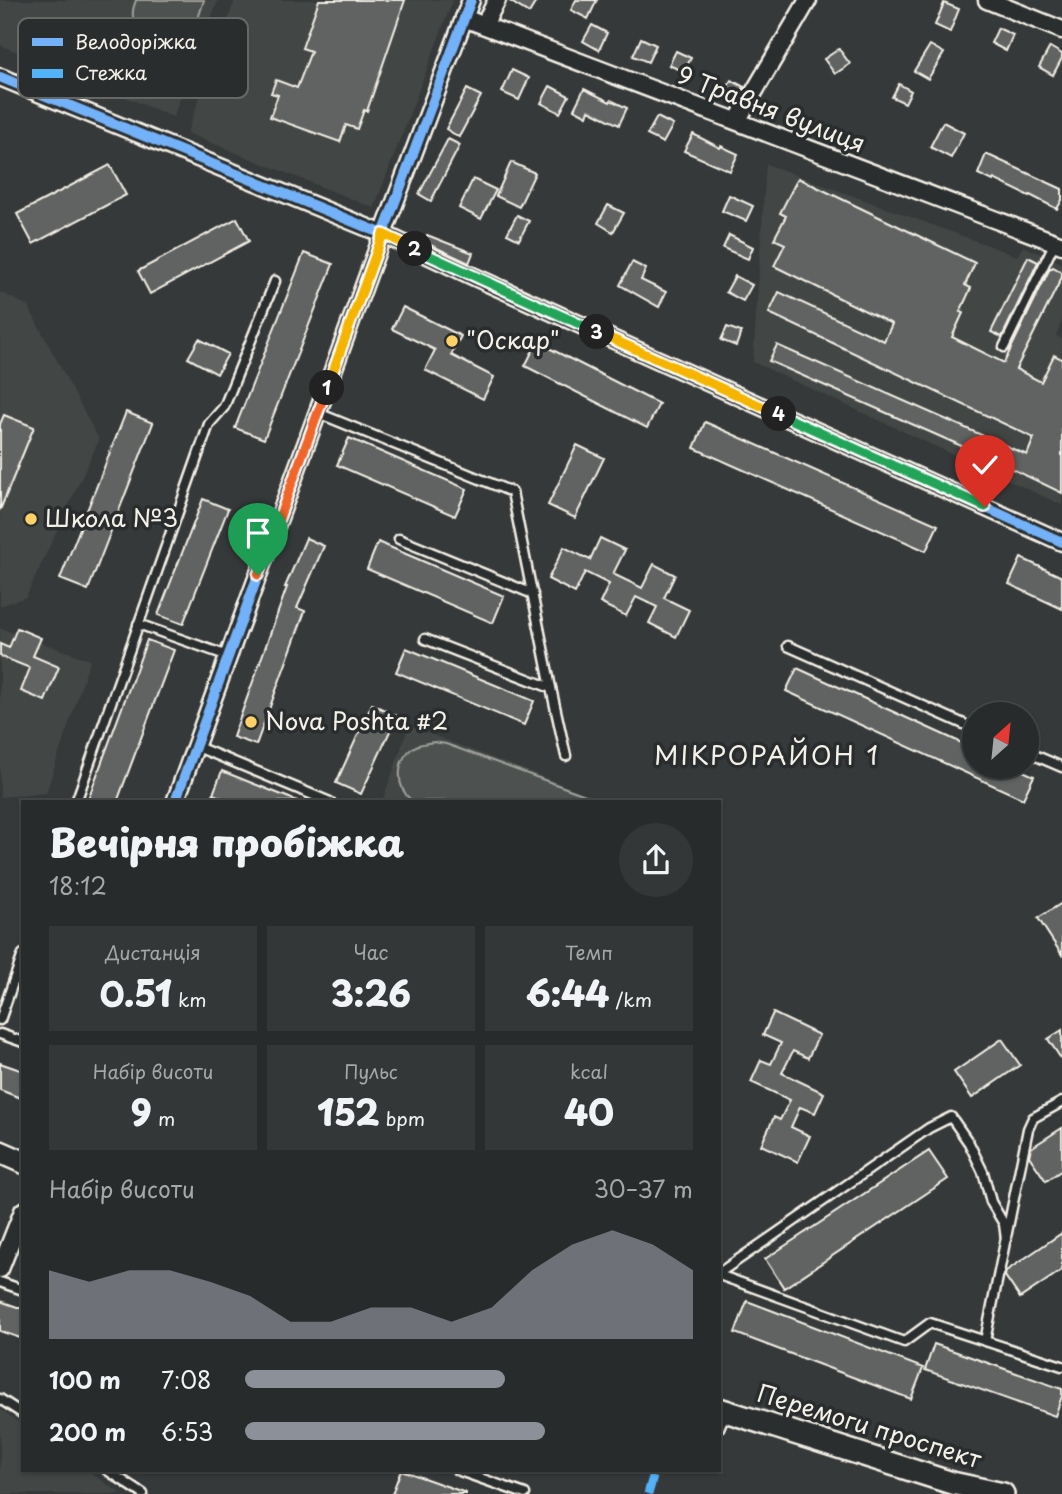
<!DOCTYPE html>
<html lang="uk">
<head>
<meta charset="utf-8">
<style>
	body { margin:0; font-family:"Playpen Sans",sans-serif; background:#343737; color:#f1f3f6; height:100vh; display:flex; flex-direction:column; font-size:26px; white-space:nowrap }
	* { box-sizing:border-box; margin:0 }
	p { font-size:23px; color:#a5a7a9 }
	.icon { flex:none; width:38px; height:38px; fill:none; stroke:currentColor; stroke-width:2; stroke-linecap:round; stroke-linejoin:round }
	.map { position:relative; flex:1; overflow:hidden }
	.panel { position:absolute; left:21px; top:800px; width:700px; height:672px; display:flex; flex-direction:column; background:#282b2b; border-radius:0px; box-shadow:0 2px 5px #0004,0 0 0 2px #444747 }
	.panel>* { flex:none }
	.needle { width:46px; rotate:27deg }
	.tools { position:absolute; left:962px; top:702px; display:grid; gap:14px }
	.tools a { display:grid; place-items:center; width:77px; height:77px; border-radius:50%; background:#282b2b; box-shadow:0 2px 5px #0004,0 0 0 2px #444747; font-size:35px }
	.pin { position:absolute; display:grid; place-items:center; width:60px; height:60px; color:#fff; margin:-72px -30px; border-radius:50% 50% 50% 0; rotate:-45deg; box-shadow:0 0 7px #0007 }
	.pin .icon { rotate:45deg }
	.km { position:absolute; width:35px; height:35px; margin:-18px; border-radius:50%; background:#222; color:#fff; font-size:19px; line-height:35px; text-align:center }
	.round { display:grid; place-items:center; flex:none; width:74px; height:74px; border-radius:37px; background:#343737 }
	.head { display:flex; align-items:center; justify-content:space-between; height:119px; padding:0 28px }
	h1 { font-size:38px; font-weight:800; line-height:52px }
	.figures { display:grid; grid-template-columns:repeat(3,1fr); gap:10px; height:119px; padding:7px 28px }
	.figures div { display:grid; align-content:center; border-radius:0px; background:#343737; text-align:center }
	.figures b { font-size:35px; font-weight:800 }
	.figures small { font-size:19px; font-weight:400 }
	.figures p { font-size:19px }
	.chart { height:196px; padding:14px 28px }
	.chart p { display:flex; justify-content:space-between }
	.chart svg { width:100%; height:126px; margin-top:7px; fill:#8c9099; opacity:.7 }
	ul { padding:0 28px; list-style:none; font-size:23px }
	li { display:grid; grid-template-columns:112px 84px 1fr; align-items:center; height:52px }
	li i { height:18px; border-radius:9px; background:#8c9099 }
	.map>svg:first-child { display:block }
</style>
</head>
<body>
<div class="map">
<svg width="1062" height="1494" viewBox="0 0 1062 1494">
	<rect width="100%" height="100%" fill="#363939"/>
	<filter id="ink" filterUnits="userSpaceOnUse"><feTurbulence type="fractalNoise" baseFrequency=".0143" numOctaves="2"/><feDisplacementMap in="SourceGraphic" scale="14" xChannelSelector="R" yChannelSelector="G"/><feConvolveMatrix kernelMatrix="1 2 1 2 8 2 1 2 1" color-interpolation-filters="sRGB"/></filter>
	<g filter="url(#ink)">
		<g fill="#434645">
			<path d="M 0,0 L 218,0 L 173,117 L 0,45 Z"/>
			<path d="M 235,0 L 453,0 L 374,208 L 187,133 Z"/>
			<path d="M 766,164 L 1017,256 L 1023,246 L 1062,263 L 1062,321 L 1056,335 L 1062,339 L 1062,505 L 753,362 Z"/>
			<path d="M 0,292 L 28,306 L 99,440 L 26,597 L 0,606 Z"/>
			<path d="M 0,628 L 90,660 L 46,793 L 0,797 Z"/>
			<path d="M 409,726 L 605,801 L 382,802 Z"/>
			<path d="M 0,1409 L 23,1425 L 23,1470 L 87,1470 L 121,1494 L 0,1494 Z"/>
		</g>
		<g fill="#4e514f" stroke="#a1a19c" stroke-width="2">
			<path d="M 136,0 L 204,0 C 200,12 197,26 189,36 C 186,39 179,45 175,46 C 157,51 130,29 133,11 C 133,7 135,4 136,0 Z"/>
			<path d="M 434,742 L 446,744 L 585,795 L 594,801 L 412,801 C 395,787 395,758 416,746 C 421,744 428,743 434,742 Z"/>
		</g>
		<g fill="#616362" stroke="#f4f1e8" stroke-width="2">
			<path d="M 319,0 L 405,0 L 367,111 L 364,110 L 357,129 L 346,125 L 340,142 L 270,117 L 278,95 L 271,93 L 276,80 L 297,88 L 311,51 L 302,48 Z"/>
			<path d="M 508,0 L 537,0 L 529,13 Z"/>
			<path d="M 576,0 L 597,0 L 588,19 L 571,10 Z"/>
			<path d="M 944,3 L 959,9 L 950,32 L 935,25 Z"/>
			<path d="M 592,25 L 607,33 L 599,50 L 583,41 Z"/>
			<path d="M 998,28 L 1013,35 L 1006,51 L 991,43 Z"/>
			<path d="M 641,38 L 656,45 L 648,62 L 633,56 Z"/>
			<path d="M 930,45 L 944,53 L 928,79 L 914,71 Z"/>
			<path d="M 1050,47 L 1062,54 L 1062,58 L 1053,75 L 1039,67 Z"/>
			<path d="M 839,49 L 850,64 L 835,74 L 824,59 Z"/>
			<path d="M 676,51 L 691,58 L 684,72 L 669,65 Z"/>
			<path d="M 512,70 L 529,78 L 519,100 L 502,92 Z"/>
			<path d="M 731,80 L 744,87 L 737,100 L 724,94 Z"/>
			<path d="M 899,84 L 911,91 L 905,103 L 892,97 Z"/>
			<path d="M 550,86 L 569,96 L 560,113 L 541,103 Z"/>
			<path d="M 467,89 L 481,96 L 459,137 L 446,129 Z"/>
			<path d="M 584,89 L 610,102 L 611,100 L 627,108 L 619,125 L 589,110 L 587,116 L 574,109 Z"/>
			<path d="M 657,117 L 673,125 L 663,143 L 647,135 Z"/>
			<path d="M 943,122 L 964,133 L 951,158 L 930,147 Z"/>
			<path d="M 693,134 L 720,148 L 721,146 L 738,154 L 730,171 L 684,151 Z"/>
			<path d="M 448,139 L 460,145 L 431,201 L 419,194 Z"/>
			<path d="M 986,154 L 1062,189 L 1062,200 L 1057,209 L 1030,195 L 1029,196 L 994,179 L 993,181 L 978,174 Z"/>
			<path d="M 511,162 L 535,173 L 519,207 L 496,196 Z"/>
			<path d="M 110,165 L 126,195 L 33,244 L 17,214 Z"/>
			<path d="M 798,178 L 975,263 L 965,285 L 971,288 L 960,312 L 963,313 L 952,337 L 1004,363 L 1050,268 L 1052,268 L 1053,267 L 1062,272 L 1062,277 L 1016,369 L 1041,382 L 1054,355 L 1062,359 L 1062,493 L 1000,463 L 769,361 L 777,345 L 1027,455 L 1034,438 L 769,313 L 779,292 L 884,341 L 892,324 L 774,266 L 785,244 L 774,239 L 786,216 L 780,213 Z"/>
			<path d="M 473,179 L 496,190 L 481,219 L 459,208 Z"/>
			<path d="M 729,195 L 753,206 L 746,221 L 722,211 Z"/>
			<path d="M 608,205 L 624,213 L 613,232 L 598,223 Z"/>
			<path d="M 517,215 L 529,221 L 519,240 L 507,234 Z"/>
			<path d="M 237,218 L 249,241 L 150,294 L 138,271 Z"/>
			<path d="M 427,235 L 473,253 L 469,263 L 424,242 Z"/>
			<path d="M 729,235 L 753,247 L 748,259 L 723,248 Z"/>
			<path d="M 304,253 L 333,264 L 264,439 L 235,428 Z"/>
			<path d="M 1028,257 L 1038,262 L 1002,337 L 991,332 Z"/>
			<path d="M 632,262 L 646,269 L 641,280 L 666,292 L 659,307 L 620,285 Z"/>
			<path d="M 735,276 L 752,285 L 743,301 L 726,292 Z"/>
			<path d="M 403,307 L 461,336 L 451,355 L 494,377 L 483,399 L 425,370 L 435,350 L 392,329 Z"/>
			<path d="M 727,327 L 741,332 L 736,346 L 721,340 Z"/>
			<path d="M 199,339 L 228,354 L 217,374 L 188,358 Z"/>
			<path d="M 537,342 L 659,404 L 647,428 L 525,366 Z"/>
			<path d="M 126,412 L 153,423 L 88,590 L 60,579 Z"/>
			<path d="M 4,415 L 34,427 L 0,510 L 0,424 Z"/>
			<path d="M 705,422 L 938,525 L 926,551 L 694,448 Z"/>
			<path d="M 349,438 L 467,489 L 455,516 L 337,465 Z"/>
			<path d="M 577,445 L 604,458 L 575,518 L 548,505 Z"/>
			<path d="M 203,499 L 228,509 L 183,624 L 158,615 Z"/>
			<path d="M 306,538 L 324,546 L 297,608 L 305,611 L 256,745 L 233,737 L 287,587 L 285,587 Z"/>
			<path d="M 600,538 L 625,550 L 613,574 L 642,588 L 654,564 L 675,575 L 664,598 L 689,610 L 676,637 L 649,623 L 657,607 L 636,597 L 626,616 L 600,603 L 609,584 L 585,572 L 575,593 L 548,579 L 564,547 L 590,560 Z"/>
			<path d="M 378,542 L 504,596 L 493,623 L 367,569 Z"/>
			<path d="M 1021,558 L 1062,577 L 1062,609 L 1009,584 Z"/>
			<path d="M 17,628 L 41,638 L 33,656 L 59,667 L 45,701 L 21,691 L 30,668 L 0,656 L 0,644 L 9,648 Z"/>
			<path d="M 147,640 L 174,650 L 117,802 L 87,802 Z"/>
			<path d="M 406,648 L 534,701 L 524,725 L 396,672 Z"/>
			<path d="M 797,668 L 975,749 L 975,766 L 1012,766 L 1034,776 L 1023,799 L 786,691 Z"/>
			<path d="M 372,704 L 397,716 L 361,794 L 336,783 Z"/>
			<path d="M 222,771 L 297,801 L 297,802 L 231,802 L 213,794 Z"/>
			<path d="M 1062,903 L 1062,955 L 1038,918 Z"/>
			<path d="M 773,1013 L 819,1035 L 808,1058 L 793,1051 L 782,1073 L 824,1093 L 815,1113 L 800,1107 L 791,1127 L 810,1136 L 798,1162 L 761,1145 L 774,1117 L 780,1120 L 790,1100 L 751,1082 L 761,1060 L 771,1064 L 781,1043 L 763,1035 Z"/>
			<path d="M 1062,1030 L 1062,1060 L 1048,1039 Z"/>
			<path d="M 1002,1039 L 1020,1065 L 972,1098 L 954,1072 Z"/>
			<path d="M 0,1063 L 23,1071 L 23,1099 L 0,1090 Z"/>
			<path d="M 1062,1128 L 1062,1170 L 1046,1181 L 1029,1156 L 1031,1148 Z"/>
			<path d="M 929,1151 L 948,1179 L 784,1288 L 765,1259 Z"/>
			<path d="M 1062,1233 L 1062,1270 L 1020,1298 L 1005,1276 L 1006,1271 Z"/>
			<path d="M 0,1301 L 23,1309 L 23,1339 L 0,1331 Z"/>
			<path d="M 747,1301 L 923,1368 L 911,1399 L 735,1333 Z"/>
			<path d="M 934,1344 L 1062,1389 L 1062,1396 L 1055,1416 L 925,1370 Z"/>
			<path d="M 401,1470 L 466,1493 L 466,1494 L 392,1494 Z"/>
		</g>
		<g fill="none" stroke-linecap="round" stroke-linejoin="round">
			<g stroke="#f4f1e8" stroke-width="13">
				<g id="lane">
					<path d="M 1004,347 L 1055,242"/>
					<path d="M 318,413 L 512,492 L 551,688 L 566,756"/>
					<path d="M 399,539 L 533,594"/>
					<path d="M 138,624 L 228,656"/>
					<path d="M 425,639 L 551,688"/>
					<path d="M 788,646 L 975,729"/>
					<path d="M 195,746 L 330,802"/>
					<path d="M 1027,752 L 1062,767"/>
					<path d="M 76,802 L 209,424 L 224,407 L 275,281"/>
					<path d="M 0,1020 L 23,954"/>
					<path d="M 0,1034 L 23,1042"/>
					<path d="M 719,1273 L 929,1128 L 951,1117 L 969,1143 L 983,1172 L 991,1202 L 1004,1224 L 1006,1239"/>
					<path d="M 719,1275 L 904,1342 L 930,1323 L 1062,1366"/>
					<path d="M 0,1282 L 23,1290"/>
					<path d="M 985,1341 L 1028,1129 L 1033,1118 L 1062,1102"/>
					<path d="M 0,1399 L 23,1414"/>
					<path d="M 719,1428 L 726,1412"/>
					<path d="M 107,1470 L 143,1494"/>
					<path d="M 457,1470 L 525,1494"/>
				</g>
			</g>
			<g stroke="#f4f1e8" stroke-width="21">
				<g id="street">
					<path d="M 987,0 L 1062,30"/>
					<path d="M 464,18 L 1062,245"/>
					<path d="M 484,25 L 497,0"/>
					<path d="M 0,77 L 383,234 L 479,279 L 1062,542"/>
					<path d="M 737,121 L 808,0"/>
					<path d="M 175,802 L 383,234 L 471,0"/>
					<path d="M 0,1269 L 23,1211"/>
				</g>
			</g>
			<g stroke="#f4f1e8" stroke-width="26">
				<g id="secondary">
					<path d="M 0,1152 L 23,1162"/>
					<path d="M 719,1409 L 952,1483 L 1003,1494"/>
				</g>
			</g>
			<use href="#lane" stroke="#2a2d2e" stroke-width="8"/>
			<use href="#street" stroke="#2a2d2e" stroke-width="16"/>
			<use href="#secondary" stroke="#2a2d2e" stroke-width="21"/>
			<path stroke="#52b3f8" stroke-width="9" stroke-dasharray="18 9" stroke-linecap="butt" d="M 648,1494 L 655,1470"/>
			<g stroke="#2a2d2e" stroke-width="15">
				<g id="cycleway">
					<path d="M 0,77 L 383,234 L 479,279 L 1062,542"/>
					<path d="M 175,802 L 383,234 L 471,0"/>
				</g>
			</g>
			<use href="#cycleway" stroke="#73b2f8" stroke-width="10"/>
		</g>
	</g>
	<g fill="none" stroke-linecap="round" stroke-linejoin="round" filter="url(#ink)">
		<g stroke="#fff" stroke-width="14">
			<path id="split-1" d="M 258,575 L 327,388"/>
		</g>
		<g stroke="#fff" stroke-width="14">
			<path id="split-2" d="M 327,388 L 383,234 L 415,249"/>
		</g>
		<g stroke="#fff" stroke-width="14">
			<path id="split-3" d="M 415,249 L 597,332"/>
		</g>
		<g stroke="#fff" stroke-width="14">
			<path id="split-4" d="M 597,332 L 779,414"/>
		</g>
		<g stroke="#fff" stroke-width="14">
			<path id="split-5" d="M 779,414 L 985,507"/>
		</g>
		<use href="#split-1" stroke="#f0652b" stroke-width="9"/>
		<use href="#split-2" stroke="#f5b400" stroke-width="9"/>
		<use href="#split-3" stroke="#22a559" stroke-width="9"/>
		<use href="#split-4" stroke="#f5b400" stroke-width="9"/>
		<use href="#split-5" stroke="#22a559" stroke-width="9"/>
	</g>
	<g fill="#ffd166" stroke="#2a2d2e" stroke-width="2.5">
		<circle cx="452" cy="341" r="7"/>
		<circle cx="31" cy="519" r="7"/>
		<circle cx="251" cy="722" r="7"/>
	</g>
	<g text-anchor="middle" stroke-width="7" stroke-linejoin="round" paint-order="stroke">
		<g font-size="24" fill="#f4f1e8" stroke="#2a2d2e">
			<text transform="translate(771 110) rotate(21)" y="8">9 Травня вулиця</text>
			<text transform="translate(869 1427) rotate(17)" y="8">Перемоги проспект</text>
		</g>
		<g font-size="24" fill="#f4f1e8" stroke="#2a2d2e" text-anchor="start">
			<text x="466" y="349">"Оскар"</text>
			<text x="45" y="527">Школа №3</text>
			<text x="265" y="730">Nova Poshta #2</text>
		</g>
		<g font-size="26" letter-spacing="2" fill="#f4f1e8" stroke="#2a2d2e">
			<text x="767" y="765">МІКРОРАЙОН 1</text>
		</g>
	</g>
	<rect x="18" y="18" width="230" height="80" rx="10" fill="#2a2d2e" stroke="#676866" stroke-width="2"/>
	<rect x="32" y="38" width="31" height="8" fill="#73b2f8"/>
	<rect x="32" y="69" width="31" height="9" fill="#52b3f8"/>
	<g font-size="19" fill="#f4f1e8">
		<text x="75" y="49">Велодоріжка</text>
		<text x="75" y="80">Стежка</text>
	</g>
</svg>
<div class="tools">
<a><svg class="needle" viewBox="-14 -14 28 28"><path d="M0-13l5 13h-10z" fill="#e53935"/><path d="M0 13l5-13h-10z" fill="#a5a7a9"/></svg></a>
</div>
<div class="pin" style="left:258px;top:575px;background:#1e9e55"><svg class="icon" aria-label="arrive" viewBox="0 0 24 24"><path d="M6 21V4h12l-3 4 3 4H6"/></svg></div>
<div class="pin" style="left:985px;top:507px;background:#d93025"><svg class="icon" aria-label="check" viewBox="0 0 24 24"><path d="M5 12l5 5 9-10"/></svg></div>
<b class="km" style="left:327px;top:388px">1</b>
<b class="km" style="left:415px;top:249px">2</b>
<b class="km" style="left:597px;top:332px">3</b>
<b class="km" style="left:779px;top:414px">4</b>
<section class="panel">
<div class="head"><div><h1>Вечірня пробіжка</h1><p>18:12</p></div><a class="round"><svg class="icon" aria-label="share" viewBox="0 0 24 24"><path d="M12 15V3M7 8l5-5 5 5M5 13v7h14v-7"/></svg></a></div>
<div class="figures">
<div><p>Дистанція</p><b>0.51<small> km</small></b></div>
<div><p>Час</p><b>3:26</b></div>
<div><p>Темп</p><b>6:44<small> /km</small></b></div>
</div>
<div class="figures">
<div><p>Набір висоти</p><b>9<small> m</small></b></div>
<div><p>Пульс</p><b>152<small> bpm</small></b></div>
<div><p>kcal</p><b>40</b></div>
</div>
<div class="chart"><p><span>Набір висоти</span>30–37 m</p>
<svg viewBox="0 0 160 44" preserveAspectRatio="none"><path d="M0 44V20L10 24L20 20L30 20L40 24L50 29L60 38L70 38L80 33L90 33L100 38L110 33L120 20L130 11L140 6L150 11L160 20V44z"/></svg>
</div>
<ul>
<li><b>100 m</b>7:08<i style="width:58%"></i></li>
<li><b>200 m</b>6:53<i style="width:67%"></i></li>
</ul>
</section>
</div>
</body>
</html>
